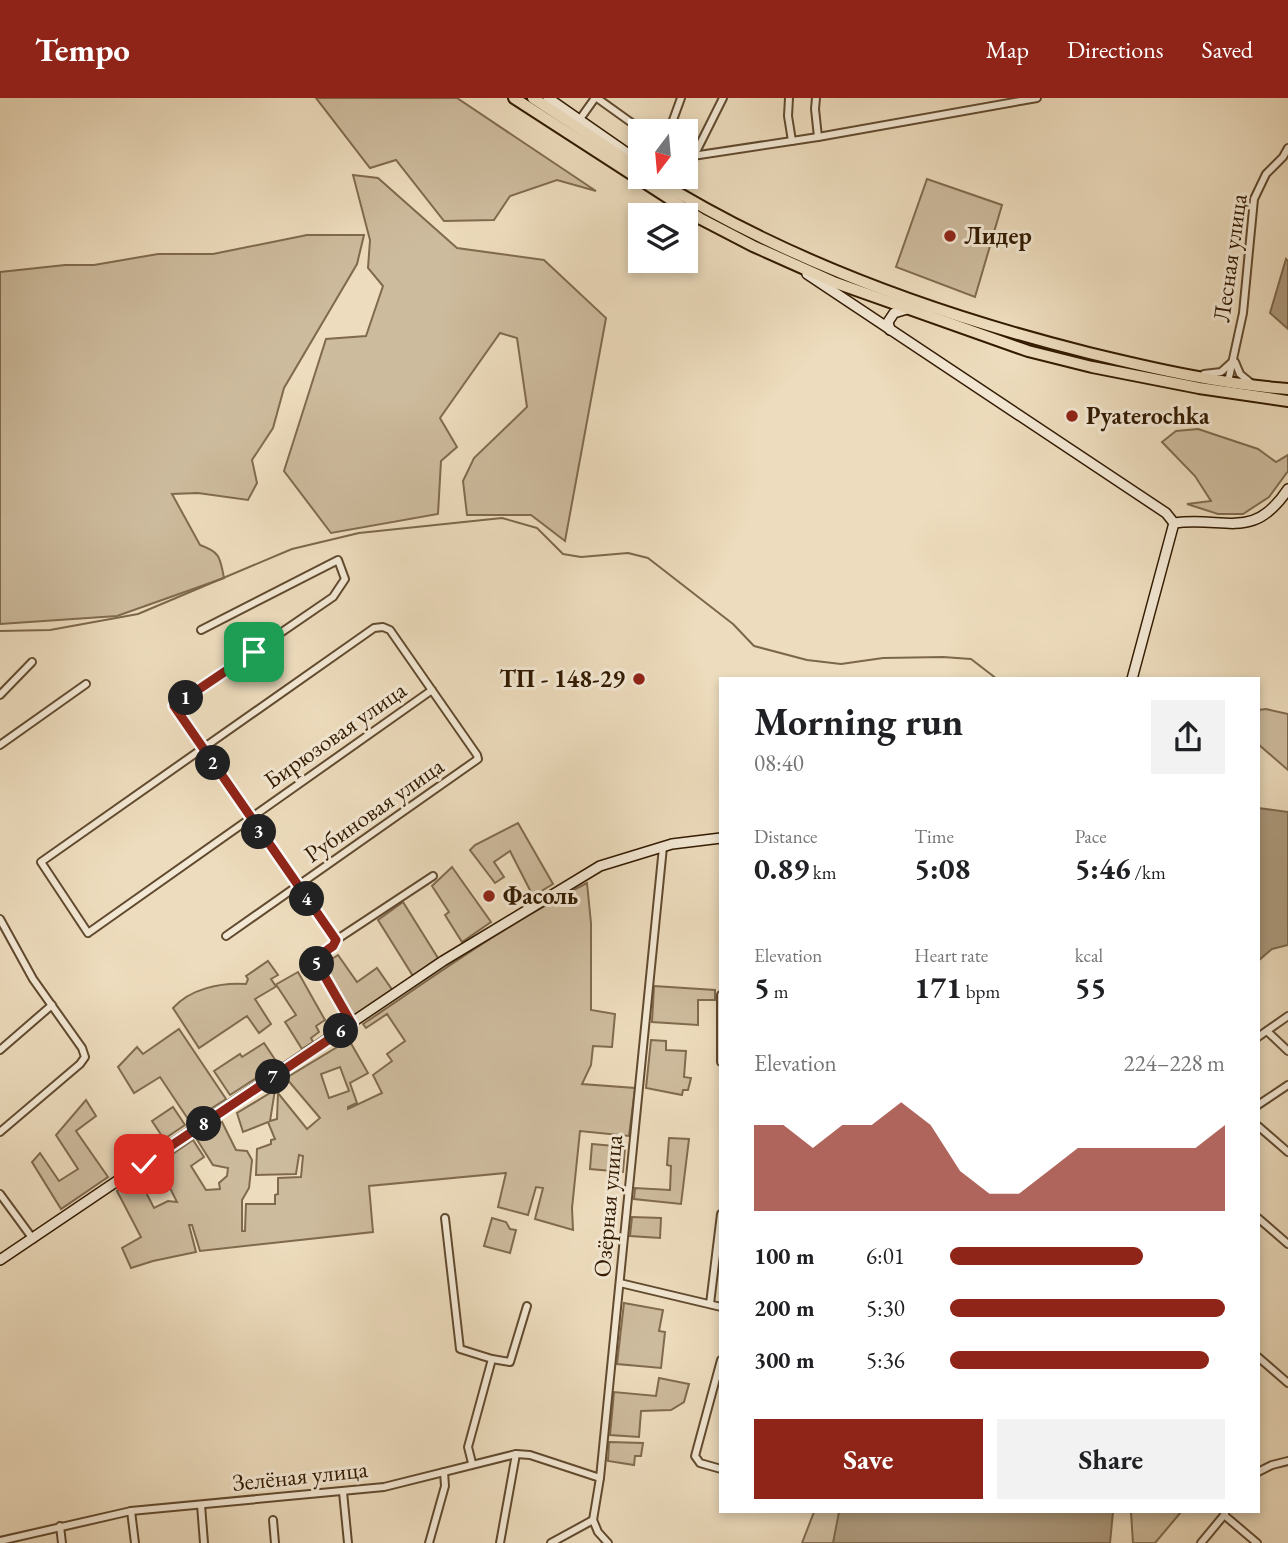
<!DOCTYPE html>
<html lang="en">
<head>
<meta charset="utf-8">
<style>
	body { margin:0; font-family:"EB Garamond",serif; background:#f2f2f2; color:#202124; height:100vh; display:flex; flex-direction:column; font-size:26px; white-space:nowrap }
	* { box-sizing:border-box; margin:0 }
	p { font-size:23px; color:#757577 }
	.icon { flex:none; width:38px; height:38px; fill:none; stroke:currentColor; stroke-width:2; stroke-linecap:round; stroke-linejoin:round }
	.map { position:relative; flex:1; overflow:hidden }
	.panel { position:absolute; left:719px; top:579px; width:541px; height:836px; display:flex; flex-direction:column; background:#fff; border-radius:0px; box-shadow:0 4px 10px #0003 }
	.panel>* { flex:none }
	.needle { width:46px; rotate:196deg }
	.fabs { position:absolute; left:628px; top:21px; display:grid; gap:14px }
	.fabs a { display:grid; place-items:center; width:70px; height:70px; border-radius:0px; background:#fff; box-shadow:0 4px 10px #0003; font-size:35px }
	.pin { position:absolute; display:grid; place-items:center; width:60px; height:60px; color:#fff; margin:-30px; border-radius:14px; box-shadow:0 4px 10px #0006 }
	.km { position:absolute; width:35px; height:35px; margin:-18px; border-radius:50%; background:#222; color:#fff; font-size:19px; line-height:35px; text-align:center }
	.round { display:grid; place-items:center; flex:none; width:74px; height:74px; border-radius:0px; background:#f2f2f2 }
	.summary { display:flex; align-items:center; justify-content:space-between; height:119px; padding:0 35px }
	h1 { font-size:38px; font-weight:700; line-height:52px }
	.figures { display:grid; grid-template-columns:repeat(3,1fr); gap:10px; height:119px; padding:7px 35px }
	.figures div { display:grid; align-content:center }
	.figures b { font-size:30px; font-weight:700 }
	.figures small { font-size:19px; font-weight:400 }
	.figures p { font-size:19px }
	.chart { height:196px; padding:14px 35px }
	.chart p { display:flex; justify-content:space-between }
	.chart svg { width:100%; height:126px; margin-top:7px; fill:#8f2418; opacity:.7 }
	.cta { display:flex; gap:14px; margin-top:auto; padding:14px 35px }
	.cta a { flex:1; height:80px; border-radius:0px; background:#8f2418; color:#fff; font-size:28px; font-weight:700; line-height:80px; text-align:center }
	.cta a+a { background:#f2f2f2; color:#202124 }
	ul { padding:0 35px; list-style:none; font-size:23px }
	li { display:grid; grid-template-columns:112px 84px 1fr; align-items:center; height:52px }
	li i { height:18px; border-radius:9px; background:#8f2418 }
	header { display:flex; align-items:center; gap:42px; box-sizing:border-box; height:98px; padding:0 35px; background:#8f2418; color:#fff }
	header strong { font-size:33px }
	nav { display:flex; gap:38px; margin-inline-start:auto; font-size:24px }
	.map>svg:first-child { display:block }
</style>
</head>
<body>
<header>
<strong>Tempo</strong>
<nav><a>Map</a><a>Directions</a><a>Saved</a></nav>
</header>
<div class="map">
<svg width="1288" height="1445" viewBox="0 0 1288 1445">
	<rect width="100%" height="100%" fill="#eddcbd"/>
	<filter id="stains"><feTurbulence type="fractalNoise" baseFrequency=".00286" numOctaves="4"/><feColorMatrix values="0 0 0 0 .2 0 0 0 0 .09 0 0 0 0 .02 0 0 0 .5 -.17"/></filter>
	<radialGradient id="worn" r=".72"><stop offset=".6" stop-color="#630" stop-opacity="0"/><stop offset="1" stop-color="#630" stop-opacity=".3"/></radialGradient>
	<g fill="#cdbb9d" stroke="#806a4e" stroke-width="2" fill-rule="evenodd">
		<path d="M 316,0 L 457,0 L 596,93 L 557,82 L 510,98 L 494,122 L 444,123 L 396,62 L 370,70 Z"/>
		<path d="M 353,77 L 378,80 L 457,150 L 544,162 L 606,220 L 565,443 L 531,417 L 467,417 L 463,383 L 474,360 L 527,309 L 517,240 L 500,235 L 440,320 L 457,349 L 441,363 L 438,416 L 331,435 L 284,373 L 326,241 L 366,238 L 383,188 L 368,170 L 370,142 Z"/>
		<path d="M 927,81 L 1002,107 L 975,199 L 896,169 Z"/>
		<path d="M 307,137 L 364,137 L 357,166 L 284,290 L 273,330 L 252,362 L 257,385 L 248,402 L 198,395 L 172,396 L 200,447 C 220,454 220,459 224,480 L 117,518 L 0,526 L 0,174 L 65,167 L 94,167 L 158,156 L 213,156 Z"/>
		<path d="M 1198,331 L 1258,351 L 1276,364 L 1288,357 L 1288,373 L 1269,399 L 1243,416 L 1218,416 L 1187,406 L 1211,403 L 1195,378 L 1162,344 L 1176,333 Z"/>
		<path d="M 1266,611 L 1288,616 L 1288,672 L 1258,646 L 1258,612 Z"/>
		<path d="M 518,725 L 553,786 L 533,798 L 510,753 L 494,764 L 504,779 L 495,785 L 470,752 L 475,747 Z"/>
		<path d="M 452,769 L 491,824 L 462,844 L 445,817 L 449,814 L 432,788 Z"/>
		<path d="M 587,785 L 591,825 L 591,912 L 615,916 L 612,949 L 593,948 L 591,967 L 582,986 L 635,990 L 629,1038 L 580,1033 L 572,1110 L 573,1132 L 535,1121 L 543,1090 L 536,1089 L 528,1117 L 498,1109 L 506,1075 L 369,1088 L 373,1134 L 200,1153 L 192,1127 L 189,1127 L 196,1154 L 153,1163 L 131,1170 L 122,1150 L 141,1139 L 117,1093 L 138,1079 L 154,1110 L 168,1103 L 177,1104 L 158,1066 L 193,1042 L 204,1059 L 191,1068 L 206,1092 L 220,1091 L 219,1085 L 227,1078 L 228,1070 L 213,1067 L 196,1040 L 222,1024 L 236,1052 L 247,1053 L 252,1062 L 249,1090 L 242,1102 L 242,1133 L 245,1133 L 246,1106 L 275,1106 L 275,1097 L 278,1096 L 278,1080 L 301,1079 L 303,1058 L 299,1057 L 296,1076 L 256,1077 L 257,1051 L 271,1046 L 271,1042 L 275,1041 L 268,1024 L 243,1034 L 237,1015 L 275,992 L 270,1023 L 277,1021 L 278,995 L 307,1031 L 320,1020 L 286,980 L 349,942 L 368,975 L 350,985 L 357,1005 L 348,1009 L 348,1011 L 382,995 L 373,977 L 392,963 L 387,956 L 405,943 L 387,916 L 366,930 L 363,926 C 436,877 508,825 587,785 ZM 340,969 L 349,993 L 329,1000 L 321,976 Z"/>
		<path d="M 403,804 L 438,860 L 413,878 L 378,822 Z"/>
		<path d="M 338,857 L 357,884 L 377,870 L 393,893 L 353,919 L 321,868 Z"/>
		<path d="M 268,863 L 278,877 L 271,881 L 275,887 L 298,874 L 325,922 L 316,928 L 319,934 L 311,940 L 313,944 L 302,951 L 287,927 L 285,924 L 296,917 L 277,888 L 255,901 L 271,926 L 259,935 L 247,918 L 199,950 L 173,910 C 190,891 221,884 246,886 L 248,881 L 246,878 Z"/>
		<path d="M 654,888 L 715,892 L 715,902 L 698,902 L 698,927 L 652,924 Z"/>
		<path d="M 179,931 L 226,1001 L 190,1024 L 160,979 L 134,995 L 118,969 L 137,949 L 143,956 Z"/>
		<path d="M 651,942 L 666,943 L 666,952 L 686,953 L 684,979 L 691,980 L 688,992 L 683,992 L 682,997 L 646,990 Z"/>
		<path d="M 264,945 L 278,966 L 230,997 L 214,973 L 240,956 L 242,959 Z"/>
		<path d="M 86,1002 L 96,1018 L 76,1033 L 108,1079 L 61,1111 L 32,1064 L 40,1055 L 59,1083 L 78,1071 L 56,1037 Z"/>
		<path d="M 173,1009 L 185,1027 L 164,1041 L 152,1023 Z"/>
		<path d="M 669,1040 L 689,1041 L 681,1106 L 634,1101 L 635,1090 L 670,1092 L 671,1068 L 667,1067 Z"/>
		<path d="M 592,1046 L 625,1049 L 623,1074 L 590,1071 Z"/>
		<path d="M 632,1119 L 661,1120 L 660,1140 L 630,1138 Z"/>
		<path d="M 492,1120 L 506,1124 L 510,1131 L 516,1132 L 510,1155 L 484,1148 Z"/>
		<path d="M 624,1205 L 663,1212 L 659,1233 L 665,1234 L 661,1270 L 617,1266 Z"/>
		<path d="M 659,1280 L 689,1286 L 684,1304 L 671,1312 L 641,1313 L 639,1339 L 610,1337 L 614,1294 L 656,1298 Z"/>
		<path d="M 609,1344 L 643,1345 L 641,1358 L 635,1358 L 634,1367 L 608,1363 Z"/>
		<path d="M 814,1414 L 840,1414 L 834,1445 L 802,1445 Z"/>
		<path d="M 1131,1414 L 1181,1414 L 1155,1445 L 1133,1445 Z"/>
	</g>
	<g fill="#ad9a7d" stroke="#7c674b" stroke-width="2">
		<path d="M 1286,161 L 1288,163 L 1288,231 L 1270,215 Z"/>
		<path d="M 1258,710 L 1288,714 L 1288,847 L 1272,851 L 1258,863 Z"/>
		<path d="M 839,1414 L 1113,1414 L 1110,1445 L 833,1445 Z"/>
	</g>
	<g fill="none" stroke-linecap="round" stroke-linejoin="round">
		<path stroke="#7c674b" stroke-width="2" d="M 0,533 L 50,532 L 138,516 L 292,451 L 359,435 L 502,420 L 537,430 L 563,456 L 581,459 L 628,455 L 648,460 L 733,526 L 754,548 L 807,562 L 841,566 L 883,560 L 943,559 L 971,561 L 997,581"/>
		<g stroke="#614a2f" stroke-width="10">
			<g id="street">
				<path d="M 597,0 L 643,33"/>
				<path d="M 789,0 L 788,18 L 792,43"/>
				<path d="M 816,0 L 815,11 L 818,39"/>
				<path d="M 580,21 L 595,0"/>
				<path d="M 669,33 L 681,0"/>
				<path d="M 694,58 L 723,0"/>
				<path d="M 686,59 L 818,39 L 1037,0"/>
				<path d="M 1235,264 L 1240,276 L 1251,285"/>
				<path d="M 1204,276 L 1221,274 L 1231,265"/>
				<path d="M 1228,284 L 1243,215 L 1254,101 L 1266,76 L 1283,59 L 1288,50"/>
				<path d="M 201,532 L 338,462 L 345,481 L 333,499 L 174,608 L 336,842"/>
				<path d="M 0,597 L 32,564"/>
				<path d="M 0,647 L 86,586"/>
				<path d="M 0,821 L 33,881 L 82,950 L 85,959 L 80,966 L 0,1034"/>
				<path d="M 226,838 L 478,661 L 477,657 L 390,532 L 383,529 L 374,530 L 41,764 L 88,835 L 432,592"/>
				<path d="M 721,897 L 721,964"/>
				<path d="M 352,926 L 317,861 L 333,847 L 336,842 L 433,778"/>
				<path d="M 1267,933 L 1288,953"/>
				<path d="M 1258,939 L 1288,918"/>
				<path d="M 0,952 L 52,907"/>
				<path d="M 1258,1007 L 1288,987"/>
				<path d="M 1258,1028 L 1288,1054"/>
				<path d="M 0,1096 L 33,1141"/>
				<path d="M 445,1120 L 460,1251 L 492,1261"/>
				<path d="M 1258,1120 L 1288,1146"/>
				<path d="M 620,1185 L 721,1209"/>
				<path d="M 710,1206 L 721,1116"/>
				<path d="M 1258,1259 L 1288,1285"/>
				<path d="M 721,1262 L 695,1358 L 700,1365 L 721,1371"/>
				<path d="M 472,1365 L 468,1349 L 492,1261 L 510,1264 L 527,1208"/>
				<path d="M 1258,1374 L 1272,1367 L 1288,1363"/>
				<path d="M 343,1394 L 348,1445"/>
				<path d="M 201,1407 L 204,1445"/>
				<path d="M 131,1413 L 135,1445"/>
				<path d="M 1224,1417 L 1257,1445"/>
				<path d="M 273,1422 L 275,1445"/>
				<path d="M 593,1422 L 600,1380 L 663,749"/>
				<path d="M 593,1422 L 598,1434 L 608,1445"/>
				<path d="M 60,1428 L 62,1445"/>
				<path d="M 0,1443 L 131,1413 L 384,1389 L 516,1356 L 530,1357 L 600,1380"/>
				<path d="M 429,1445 L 445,1388 L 444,1374"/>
				<path d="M 500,1445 L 516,1356"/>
				<path d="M 551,1445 L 593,1422"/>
				<path d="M 1201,1445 L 1225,1416"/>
			</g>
		</g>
		<g stroke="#321a00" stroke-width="12">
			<g id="secondary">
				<path d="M 548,0 L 640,64"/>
				<path d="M 807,176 L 1166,415 L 1174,425"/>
				<path d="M 890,232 L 888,224 L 894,215 L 907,211"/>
				<path d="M 1174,425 C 1226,418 1253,444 1288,391"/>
				<path d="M 1132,581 L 1174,425"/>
				<path d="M 0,1162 L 443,863 L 600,768 L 672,746 L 721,740"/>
			</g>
		</g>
		<g stroke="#321a00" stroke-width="14">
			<g id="highway">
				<path d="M 514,0 L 701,121 L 753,148 L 836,185 L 1028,253 L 1092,269 L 1199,290 L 1288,303"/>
				<path d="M 533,0 L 640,71"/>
				<path d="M 652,79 C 786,163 937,217 1089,255 C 1155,271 1221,286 1288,291"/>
			</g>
		</g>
		<use href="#street" stroke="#f3e8d4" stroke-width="6"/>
		<use href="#secondary" stroke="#f3e8d4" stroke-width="9"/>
		<use href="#highway" stroke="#eddcbd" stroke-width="10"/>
	</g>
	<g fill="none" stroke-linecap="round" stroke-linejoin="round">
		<g stroke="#fff" stroke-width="14">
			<path id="route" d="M 144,1066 L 352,926 L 317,865 L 319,858 L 333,848 L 336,842 L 174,608 L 254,554"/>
		</g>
		<use href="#route" stroke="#8f2418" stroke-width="9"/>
	</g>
	<g fill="#8f2418" stroke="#f3e8d4" stroke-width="2.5">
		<circle cx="950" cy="138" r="7"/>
		<circle cx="1072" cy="318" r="7"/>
		<circle cx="639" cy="581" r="7"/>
		<circle cx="489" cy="798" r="7"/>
	</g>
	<g text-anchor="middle" stroke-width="6" stroke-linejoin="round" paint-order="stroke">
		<g font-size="24" font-weight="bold" fill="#321a00" stroke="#f3e8d4" text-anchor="start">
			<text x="964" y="146">Лидер</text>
			<text x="1086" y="326">Pyaterochka</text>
			<text x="625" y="589" text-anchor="end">ТП - 148-29</text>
			<text x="503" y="806">Фасоль</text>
		</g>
		<g font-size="24" fill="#321a00" stroke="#f3e8d4">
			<text transform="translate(1230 160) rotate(-82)" y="8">Лесная улица</text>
			<text transform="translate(335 637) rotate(-35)" y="8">Бирюзовая улица</text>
			<text transform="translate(374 712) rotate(-35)" y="8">Рубиновая улица</text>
			<text transform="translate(608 1108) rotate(-85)" y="8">Озёрная улица</text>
			<text transform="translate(300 1378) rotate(-6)" y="8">Зелёная улица</text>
		</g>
	</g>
	<rect width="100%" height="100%" filter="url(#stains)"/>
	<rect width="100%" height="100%" fill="url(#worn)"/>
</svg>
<div class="fabs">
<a><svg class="needle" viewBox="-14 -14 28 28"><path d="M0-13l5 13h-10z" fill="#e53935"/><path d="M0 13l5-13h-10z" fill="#757577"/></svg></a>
<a><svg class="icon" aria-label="layers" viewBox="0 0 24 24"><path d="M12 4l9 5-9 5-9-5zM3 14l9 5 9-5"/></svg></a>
</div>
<div class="pin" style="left:254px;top:554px;background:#1e9e55"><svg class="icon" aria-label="arrive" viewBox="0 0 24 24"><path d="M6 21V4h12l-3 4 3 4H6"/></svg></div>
<div class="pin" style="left:144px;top:1066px;background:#d93025"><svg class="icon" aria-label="check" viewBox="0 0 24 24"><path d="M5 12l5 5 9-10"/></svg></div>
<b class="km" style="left:186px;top:600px">1</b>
<b class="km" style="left:213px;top:665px">2</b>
<b class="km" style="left:259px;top:734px">3</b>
<b class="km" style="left:307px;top:801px">4</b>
<b class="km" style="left:317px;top:866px">5</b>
<b class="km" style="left:341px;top:933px">6</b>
<b class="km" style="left:273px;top:979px">7</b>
<b class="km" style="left:204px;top:1026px">8</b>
<section class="panel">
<div class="summary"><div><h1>Morning run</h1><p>08:40</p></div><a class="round"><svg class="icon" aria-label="share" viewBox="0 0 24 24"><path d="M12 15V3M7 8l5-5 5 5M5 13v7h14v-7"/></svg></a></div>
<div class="figures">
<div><p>Distance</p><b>0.89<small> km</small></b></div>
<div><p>Time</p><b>5:08</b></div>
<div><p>Pace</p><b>5:46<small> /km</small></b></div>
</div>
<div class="figures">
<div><p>Elevation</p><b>5<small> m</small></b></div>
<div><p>Heart rate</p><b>171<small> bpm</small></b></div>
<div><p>kcal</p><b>55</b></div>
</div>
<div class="chart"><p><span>Elevation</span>224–228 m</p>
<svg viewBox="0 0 160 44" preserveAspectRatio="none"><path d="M0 44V14L10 14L20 22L30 14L40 14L50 6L60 14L70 30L80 38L90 38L100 30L110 22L120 22L130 22L140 22L150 22L160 14V44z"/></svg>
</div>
<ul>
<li><b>100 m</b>6:01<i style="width:70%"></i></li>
<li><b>200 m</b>5:30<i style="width:100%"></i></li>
<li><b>300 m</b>5:36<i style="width:94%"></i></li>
</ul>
<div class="cta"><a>Save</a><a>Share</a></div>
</section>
</div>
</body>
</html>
